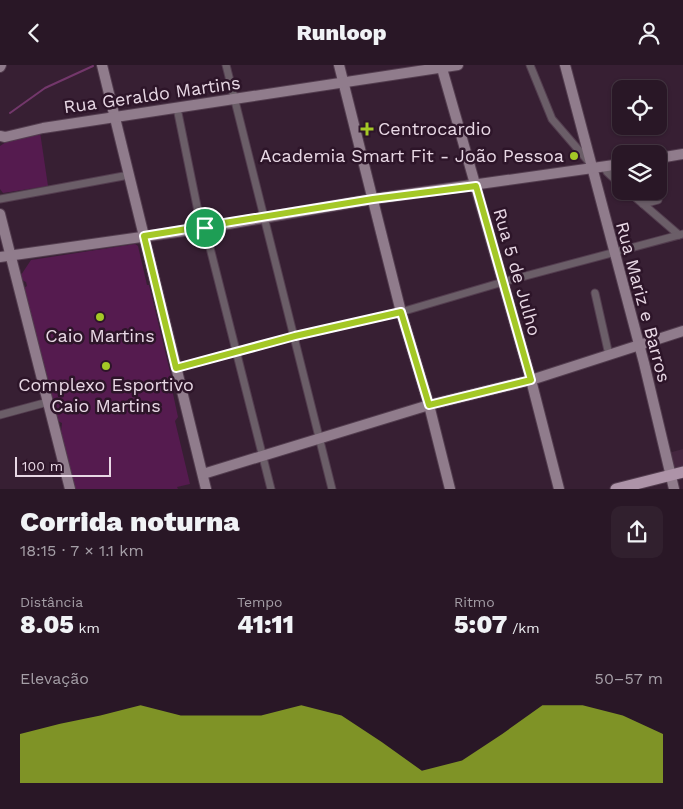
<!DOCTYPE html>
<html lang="pt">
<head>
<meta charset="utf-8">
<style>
	body { margin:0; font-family:"Work Sans",sans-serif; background:#31202e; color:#f1f3f6; height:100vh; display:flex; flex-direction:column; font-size:19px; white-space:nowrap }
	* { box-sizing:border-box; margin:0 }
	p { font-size:16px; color:#a59fa7 }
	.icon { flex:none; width:28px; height:28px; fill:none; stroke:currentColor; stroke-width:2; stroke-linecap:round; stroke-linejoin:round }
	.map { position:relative; height:424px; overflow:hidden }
	.side { display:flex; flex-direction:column; background:#291726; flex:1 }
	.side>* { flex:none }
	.fabs { position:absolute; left:612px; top:15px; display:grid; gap:10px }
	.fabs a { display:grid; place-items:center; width:55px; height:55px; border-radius:10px; background:#291726; box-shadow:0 1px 4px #0004,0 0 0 1px #453643; font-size:25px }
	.scale { position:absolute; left:15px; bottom:12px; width:96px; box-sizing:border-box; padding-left:5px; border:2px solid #e8d8e5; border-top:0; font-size:14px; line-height:18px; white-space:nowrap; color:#e8d8e5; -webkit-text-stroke:4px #2d1529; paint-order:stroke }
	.pin { position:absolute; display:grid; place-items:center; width:42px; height:42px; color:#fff; margin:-21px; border:2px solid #fff; border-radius:50%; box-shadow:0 1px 5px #0007 }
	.round { display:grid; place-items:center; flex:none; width:52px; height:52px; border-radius:10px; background:#31202e }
	.summary { display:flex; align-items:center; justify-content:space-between; height:85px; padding:0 20px }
	h1 { font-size:28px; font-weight:800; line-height:38px }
	.stats { display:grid; grid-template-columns:repeat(3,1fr); gap:8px; height:85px; padding:5px 20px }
	.stats div { display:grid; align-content:center }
	.stats b { font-size:25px; font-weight:800 }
	.stats small { font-size:14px; font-weight:400 }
	.stats p { font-size:14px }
	.chart { height:140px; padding:10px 20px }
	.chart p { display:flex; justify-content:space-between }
	.chart svg { width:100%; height:90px; margin-top:5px; fill:#a4c826; opacity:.7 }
	header { display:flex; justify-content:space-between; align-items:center; height:65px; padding:0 20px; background:#291726; font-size:22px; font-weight:800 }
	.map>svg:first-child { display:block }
</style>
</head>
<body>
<header><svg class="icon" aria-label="back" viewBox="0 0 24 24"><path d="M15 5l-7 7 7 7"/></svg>Runloop<svg class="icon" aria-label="person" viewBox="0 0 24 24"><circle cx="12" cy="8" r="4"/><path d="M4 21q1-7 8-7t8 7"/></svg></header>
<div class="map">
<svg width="683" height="424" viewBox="0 0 683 424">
	<rect width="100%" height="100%" fill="#371f33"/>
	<path fill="#44263f" d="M 683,384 L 683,407 L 671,410 L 665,389 Z"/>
	<g fill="#551b4f">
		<path d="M 40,67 L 48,121 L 3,128 L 0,124 L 0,81 L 9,75 Z"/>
		<path d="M 135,179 L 138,181 L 147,220 L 149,220 L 172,315 L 170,315 L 178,352 L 175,356 L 190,419 L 177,422 L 178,424 L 75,424 L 61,367 L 62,358 L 58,356 L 24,223 L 27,221 L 26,217 L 22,215 L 21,210 L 31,195 Z"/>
	</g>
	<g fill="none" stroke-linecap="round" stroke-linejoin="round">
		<path stroke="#73376b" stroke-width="2" d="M 10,48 L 45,23 L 93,1"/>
		<g stroke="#533d4f" stroke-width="9">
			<g id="street">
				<path d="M 226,0 L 332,424"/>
				<path d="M 530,0 L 552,54 L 589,97"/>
				<path d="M 177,43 L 200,156 L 205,163 L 271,424"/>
				<path d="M 604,101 L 607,107 L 621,120"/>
				<path d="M 628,126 L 679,170"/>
				<path d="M 0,134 L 129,110"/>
				<path d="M 643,139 L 658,135"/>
				<path d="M 595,228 L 609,290"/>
				<path d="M 176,303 L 295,271 L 401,247 L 503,217 L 683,169"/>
				<path d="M 0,350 L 48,337"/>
			</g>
		</g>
		<g stroke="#533d4f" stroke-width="12">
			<g id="secondary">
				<path d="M 102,0 L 206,424"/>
				<path d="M 339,0 L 401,247 L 429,340 L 450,424"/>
				<path d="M 441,0 L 531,315 L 559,424"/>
				<path d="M 565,0 L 644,298 L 674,424"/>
				<path d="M 0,2 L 1,0"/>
				<path d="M 0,71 L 5,72 L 43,63 L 458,0"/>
				<path d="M 659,93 L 683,89"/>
				<path d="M 0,149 L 70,424"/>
				<path d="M 0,192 L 205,163 L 373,134 L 621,99"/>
				<path d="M 203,409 L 429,340 L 531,315 L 683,266"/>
			</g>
		</g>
		<g stroke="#533d4f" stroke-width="13">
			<path id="primary" d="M 616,424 L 683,407"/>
		</g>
		<use href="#street" stroke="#6b5e68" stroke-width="7"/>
		<use href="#secondary" stroke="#907c8c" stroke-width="10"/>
		<use href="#primary" stroke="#ad93a8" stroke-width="11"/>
	</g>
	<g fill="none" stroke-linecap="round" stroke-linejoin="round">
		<g stroke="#fff" stroke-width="10">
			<path id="route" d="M 476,121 L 531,315 L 429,340 L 401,247 L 295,271 L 176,303 L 144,171 L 373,134 Z"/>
		</g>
		<use href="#route" stroke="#a4c826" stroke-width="6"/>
	</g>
	<g fill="#a4c826" stroke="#2d1529" stroke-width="2">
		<path d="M364.5 56.5h5v5h5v5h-5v5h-5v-5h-5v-5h5z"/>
		<circle cx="574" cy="91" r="5"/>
		<circle cx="100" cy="252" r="5"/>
		<circle cx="106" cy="301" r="5"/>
	</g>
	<g text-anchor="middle" stroke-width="5" stroke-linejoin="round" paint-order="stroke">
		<g font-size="18" fill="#e8d8e5" stroke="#2d1529">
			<text transform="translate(152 30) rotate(-8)" y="6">Rua Geraldo Martins</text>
			<text transform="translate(517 207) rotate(74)" y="6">Rua 5 de Julho</text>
			<text transform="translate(643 237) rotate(75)" y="6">Rua Mariz e Barros</text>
		</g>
		<g font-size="18" fill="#e8d8e5" stroke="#2d1529">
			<text x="378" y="70" text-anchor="start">Centrocardio</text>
			<text x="564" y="97" text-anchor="end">Academia Smart Fit - João Pessoa</text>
			<text x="100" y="277">Caio Martins</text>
			<text x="106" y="326">Complexo Esportivo<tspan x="106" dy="21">Caio Martins</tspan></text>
		</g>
	</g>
</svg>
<div class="fabs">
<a><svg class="icon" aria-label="locate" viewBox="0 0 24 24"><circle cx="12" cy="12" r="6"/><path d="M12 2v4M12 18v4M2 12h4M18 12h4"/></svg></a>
<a><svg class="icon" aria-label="layers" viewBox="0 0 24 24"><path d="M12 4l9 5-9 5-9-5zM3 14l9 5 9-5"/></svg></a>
</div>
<div class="scale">100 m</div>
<div class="pin" style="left:205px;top:163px;background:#1e9e55"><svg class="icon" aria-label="arrive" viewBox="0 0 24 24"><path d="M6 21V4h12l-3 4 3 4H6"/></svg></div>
</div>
<section class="side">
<div class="summary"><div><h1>Corrida noturna</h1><p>18:15 · 7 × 1.1 km</p></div><a class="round"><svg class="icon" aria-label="share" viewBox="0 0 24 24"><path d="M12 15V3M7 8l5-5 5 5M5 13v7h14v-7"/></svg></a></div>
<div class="stats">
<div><p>Distância</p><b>8.05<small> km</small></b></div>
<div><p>Tempo</p><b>41:11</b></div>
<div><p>Ritmo</p><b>5:07<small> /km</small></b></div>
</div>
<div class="chart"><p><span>Elevação</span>50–57 m</p>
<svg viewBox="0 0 160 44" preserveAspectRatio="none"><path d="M0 44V20L10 15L20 11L30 6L40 11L50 11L60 11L70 6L80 11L90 24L100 38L110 33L120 20L130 6L140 6L150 11L160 20V44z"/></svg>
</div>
</section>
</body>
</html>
